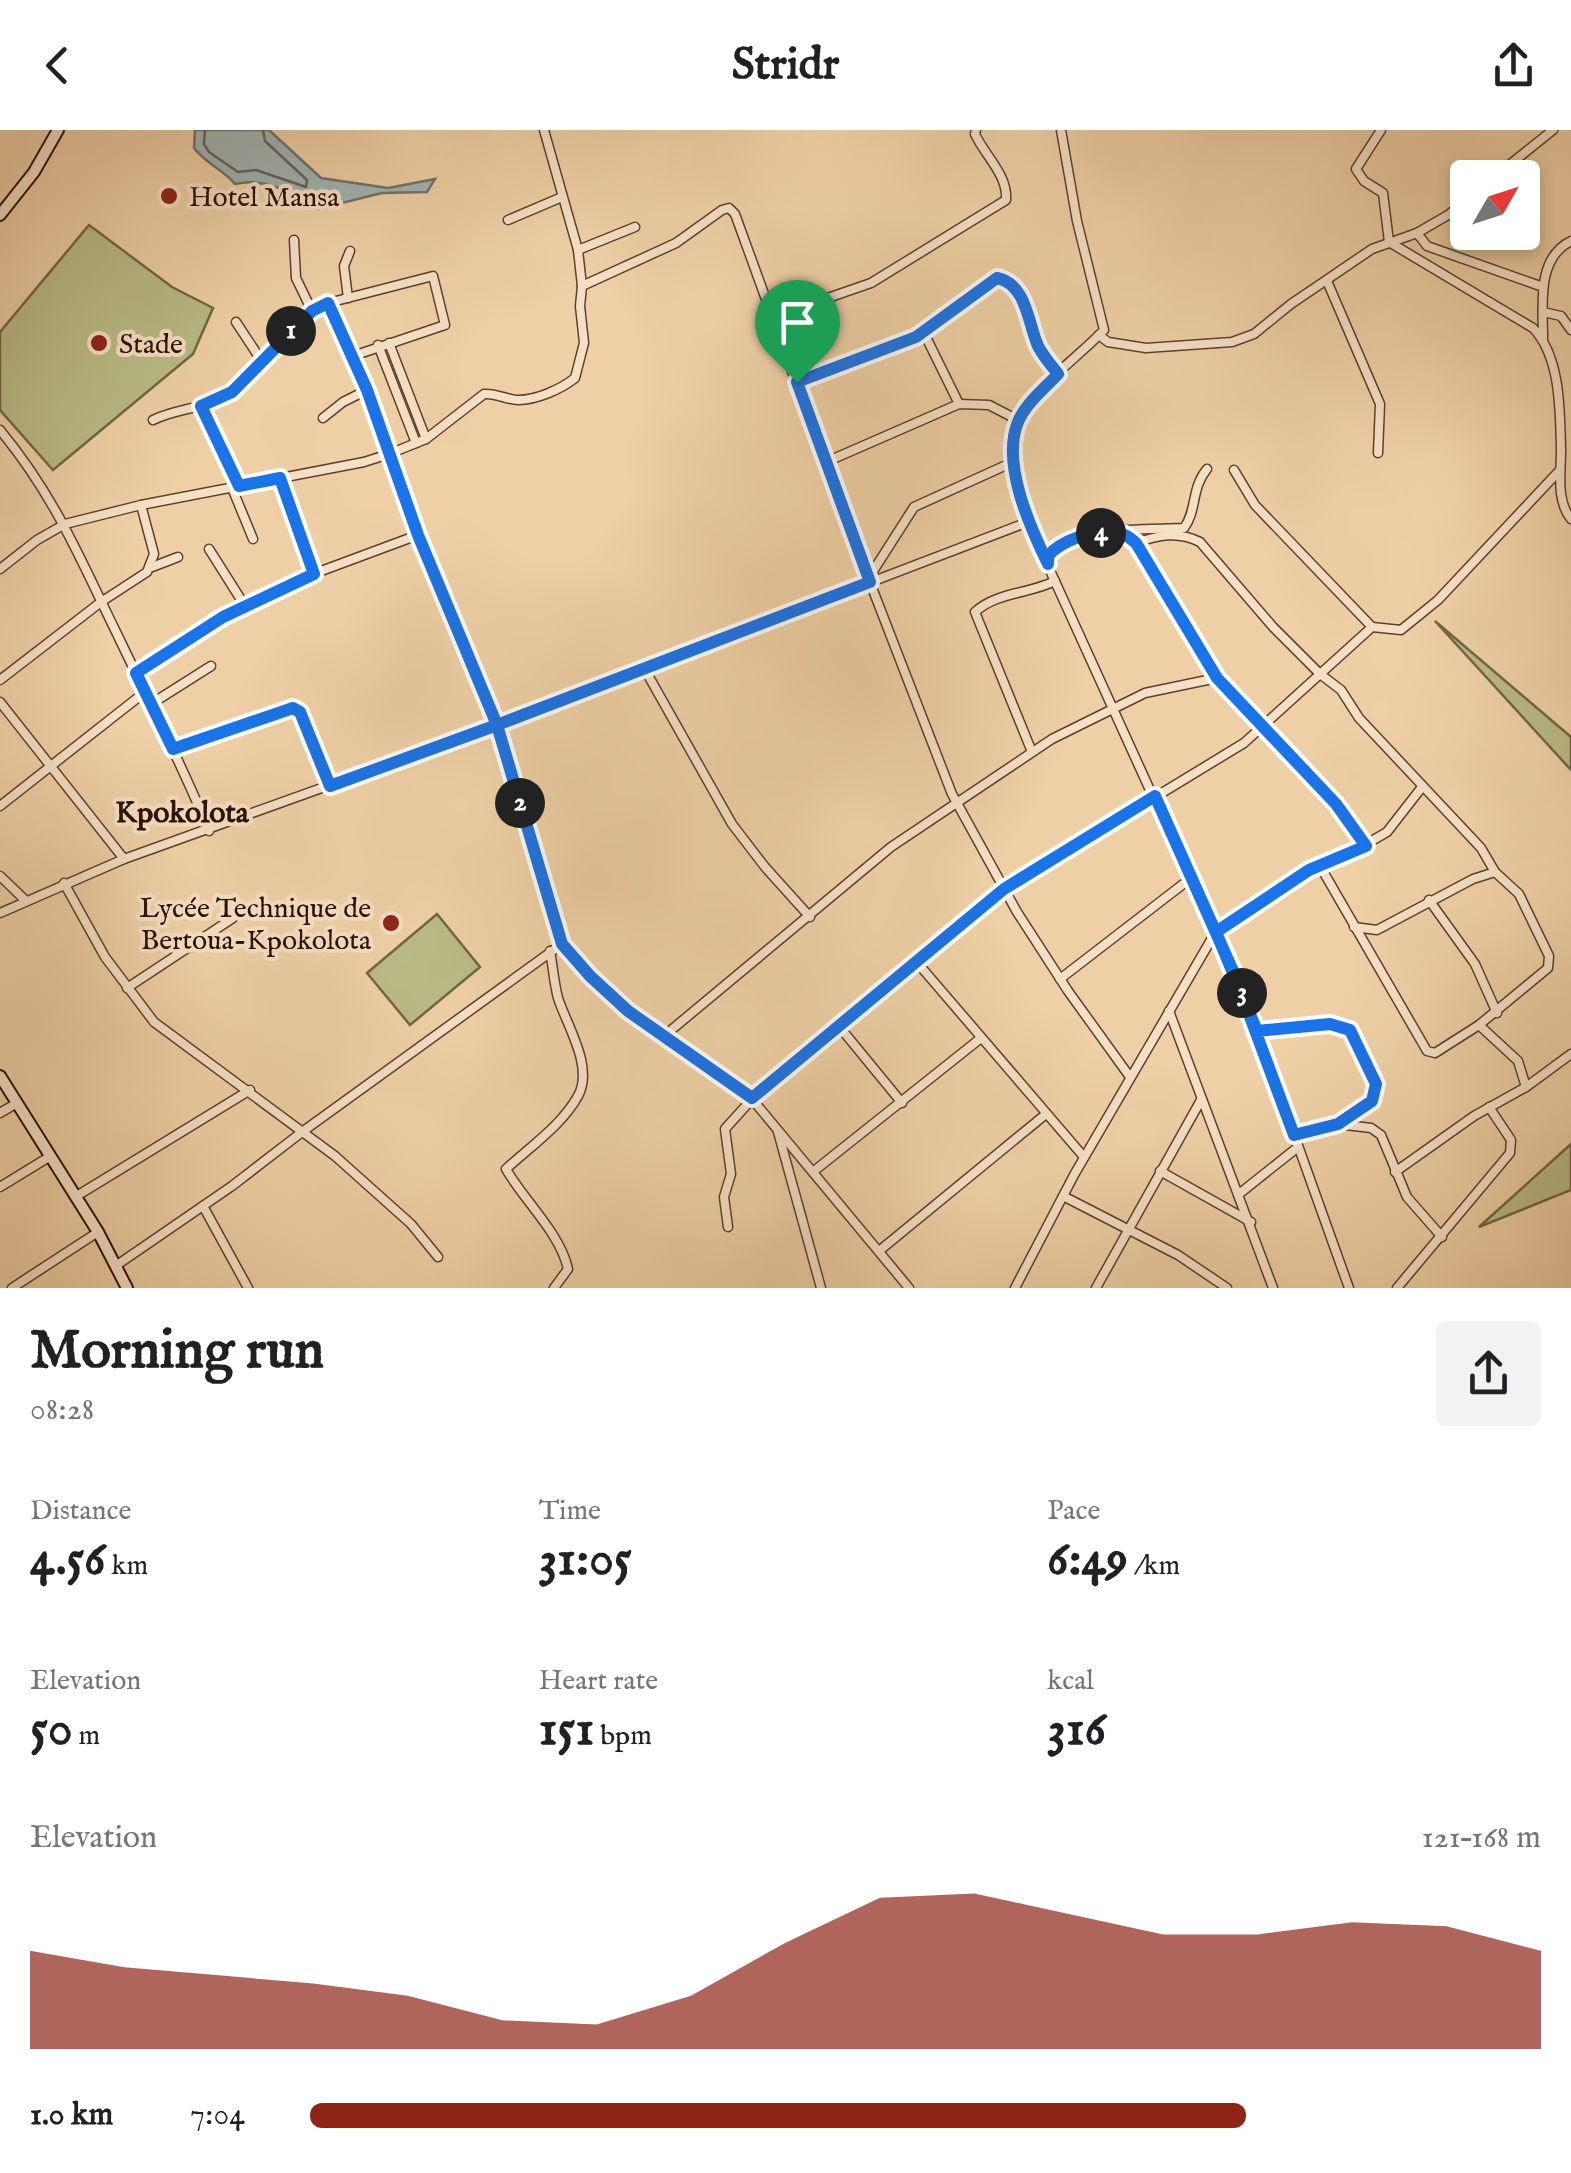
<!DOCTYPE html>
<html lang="en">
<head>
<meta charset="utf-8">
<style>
	body { margin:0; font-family:"IM FELL English",serif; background:#f2f2f2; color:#202124; height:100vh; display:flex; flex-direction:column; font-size:38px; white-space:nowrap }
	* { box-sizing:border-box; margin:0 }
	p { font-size:32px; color:#757577 }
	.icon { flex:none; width:55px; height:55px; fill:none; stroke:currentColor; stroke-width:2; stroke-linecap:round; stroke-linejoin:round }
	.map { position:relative; height:1158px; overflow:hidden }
	.panel { display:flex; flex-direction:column; background:#fff; flex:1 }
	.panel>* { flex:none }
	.needle { width:65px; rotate:51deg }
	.controls { position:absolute; left:1450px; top:30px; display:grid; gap:20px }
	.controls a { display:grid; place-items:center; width:90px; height:90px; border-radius:10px; background:#fff; box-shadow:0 5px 15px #0003; font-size:50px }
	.pin { position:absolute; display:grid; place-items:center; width:85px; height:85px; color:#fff; margin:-102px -42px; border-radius:50% 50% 50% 0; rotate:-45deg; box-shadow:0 0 10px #0007 }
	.pin .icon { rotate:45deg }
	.km { position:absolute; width:50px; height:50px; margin:-25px; border-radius:50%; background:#222; color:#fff; font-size:28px; line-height:50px; text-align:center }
	.round { display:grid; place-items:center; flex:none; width:105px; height:105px; border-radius:10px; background:#f2f2f2 }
	.headline { display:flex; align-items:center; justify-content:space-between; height:170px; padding:0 30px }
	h1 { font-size:55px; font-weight:700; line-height:75px }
	.stats { display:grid; grid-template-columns:repeat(3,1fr); gap:15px; height:170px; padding:10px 30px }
	.stats div { display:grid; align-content:center }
	.stats b { font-size:50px; font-weight:700 }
	.stats small { font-size:28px; font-weight:400 }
	.stats p { font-size:28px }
	.chart { height:280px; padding:20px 30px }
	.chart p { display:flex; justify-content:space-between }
	.chart svg { width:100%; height:180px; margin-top:10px; fill:#8f2418; opacity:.7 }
	ul { padding:0 30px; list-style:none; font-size:32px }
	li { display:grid; grid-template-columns:160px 120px 1fr; align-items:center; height:75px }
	li i { height:25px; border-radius:12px; background:#8f2418 }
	header { display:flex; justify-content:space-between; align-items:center; height:130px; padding:0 30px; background:#fff; font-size:45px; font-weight:700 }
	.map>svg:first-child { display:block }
</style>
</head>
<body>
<header><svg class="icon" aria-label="back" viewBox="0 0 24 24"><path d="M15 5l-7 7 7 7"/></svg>Stridr<svg class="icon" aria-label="share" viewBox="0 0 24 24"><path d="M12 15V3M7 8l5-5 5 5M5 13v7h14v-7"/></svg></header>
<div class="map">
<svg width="1571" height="1158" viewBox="0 0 1571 1158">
	<rect width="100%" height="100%" fill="#efd0a6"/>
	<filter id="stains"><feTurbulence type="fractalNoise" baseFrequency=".002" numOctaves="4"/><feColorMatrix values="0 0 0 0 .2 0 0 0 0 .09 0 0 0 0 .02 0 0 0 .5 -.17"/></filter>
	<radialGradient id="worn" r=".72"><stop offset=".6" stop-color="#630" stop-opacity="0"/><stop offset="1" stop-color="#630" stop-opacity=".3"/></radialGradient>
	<g fill="#b9bb87" stroke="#726546" stroke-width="2.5">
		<path d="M 89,95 L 172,157 L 213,178 L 193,224 L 53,340 L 0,280 L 0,202 Z"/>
		<path d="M 1435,491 L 1571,607 L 1571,640 Z"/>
		<path d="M 437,784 L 480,837 L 410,895 L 367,843 Z"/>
		<path d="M 1571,1014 L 1571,1060 L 1479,1097 Z"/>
	</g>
	<path fill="#9fb4b3" stroke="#71726d" stroke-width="2.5" d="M 195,0 L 269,0 L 321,48 L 388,58 L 435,49 L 427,62 L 382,63 L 318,79 C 291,63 267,47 235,54 C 223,39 206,34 194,18 Z"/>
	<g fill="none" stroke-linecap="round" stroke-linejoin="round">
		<path stroke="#66625c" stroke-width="2.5" d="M 205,0 L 204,14 L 209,22 L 238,42 L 256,40 L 306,57 L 307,50 L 265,11 L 263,0"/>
		<g stroke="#5d3f2d" stroke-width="11">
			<g id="street">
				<path d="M 544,0 L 578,120 L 582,156 L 676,113 L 722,80 L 729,78 L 735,84 L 852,406 L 952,664 L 1017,782 L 1068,861 L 1130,947"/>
				<path d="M 1381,0 L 1356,39 L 1364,51 L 1383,63 L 1389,112 L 1533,198 C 1561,227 1560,282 1561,320 C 1561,342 1556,371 1571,389"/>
				<path d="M 1493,48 L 1553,0"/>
				<path d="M 508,90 L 562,67"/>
				<path d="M 1417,103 L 1427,116 L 1543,157"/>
				<path d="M 294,110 L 296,148 L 312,181"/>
				<path d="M 578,120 L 635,97"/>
				<path d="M 1327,151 L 1380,274 L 1378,323"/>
				<path d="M 348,168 L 344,136 L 350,121"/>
				<path d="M 328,173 L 367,260 L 389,324 L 426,309 L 484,264 C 497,263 507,270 518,270 C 537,270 561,259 575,248 L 584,213 L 580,176 L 582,156"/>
				<path d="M 1543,182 L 1561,186 L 1571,200"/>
				<path d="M 773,187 L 871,153 L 1006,70 C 1008,45 985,26 975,4 L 976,0"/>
				<path d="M 236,192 L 261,230"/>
				<path d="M 923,201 L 959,274"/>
				<path d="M 1099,205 L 1108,212 L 1146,218 L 1232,212 L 1254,204 L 1291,174 L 1372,119 L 1417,103 L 1448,85 L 1468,69"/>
				<path d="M 1543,208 C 1543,176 1536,128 1571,111"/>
				<path d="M 389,213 L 426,309"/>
				<path d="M 378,215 L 416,313"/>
				<path d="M 797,252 L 916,207 L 997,148 C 1027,155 1028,194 1038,216 C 1043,226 1051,235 1058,244"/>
				<path d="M 201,276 L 239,356"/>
				<path d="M 323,288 L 343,272 L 367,260"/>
				<path d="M 153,290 C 177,278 206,279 228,264 C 237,258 243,249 250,241 C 274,217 297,189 328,173 L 433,146 L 445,195 L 353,226"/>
				<path d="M 0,300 C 56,368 80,429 118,506 C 149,571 182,634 209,701"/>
				<path d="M 826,332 L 959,274 L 989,275 L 1018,290"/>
				<path d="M 280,348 L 313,444"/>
				<path d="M 232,358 L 253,409"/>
				<path d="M 1113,401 L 1125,405 L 1143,422 L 1217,548 L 1336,674 L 1366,716"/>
				<path d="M 1136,413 C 1158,405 1178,401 1200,412 L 1273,497 L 1320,544 L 1341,560 L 1359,588 L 1481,718 L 1495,742 L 1519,764 L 1549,826 L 1548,838 L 1479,895"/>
				<path d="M 209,419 L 245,476"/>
				<path d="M 1048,434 L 1053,420 C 1083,396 1147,400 1184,398 C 1197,381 1191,358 1207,339"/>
				<path d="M 152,437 L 178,427"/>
				<path d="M 0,439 L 37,410 L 65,394 L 141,375 L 364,332 L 389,324 L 418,405 L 497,595 L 562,814 L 590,846 L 628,881 L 752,969 L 909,1158"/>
				<path d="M 868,449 L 914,377 L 1013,332"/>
				<path d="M 1372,497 L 1401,500 L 1438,470 L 1560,340"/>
				<path d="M 644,538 L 732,694 L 765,737 L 810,787"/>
				<path d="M 135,543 L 253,472 L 313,444 L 418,405"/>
				<path d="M 0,550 L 101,472 L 147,442 L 154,424 L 141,375"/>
				<path d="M 0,572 L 124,729"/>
				<path d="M 151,574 L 211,536"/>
				<path d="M 173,619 L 293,578 L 300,582 L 330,656"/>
				<path d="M 1032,622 L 975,482 C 997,462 1029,464 1055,451"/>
				<path d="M 0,676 L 145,562"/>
				<path d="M 1320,736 L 1427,921 L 1435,923 L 1479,895 L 1518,931 L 1526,957 L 1474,986 L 1395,1042"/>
				<path d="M 0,746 L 25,770"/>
				<path d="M 64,753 L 105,827 L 154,892 L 335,1026 L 411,1094 L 438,1127"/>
				<path d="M 1429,770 L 1475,834 L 1497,883"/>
				<path d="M 0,783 L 124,729 L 497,595 L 1028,392"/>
				<path d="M 1354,797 L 1377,800 L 1473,749 L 1495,742"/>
				<path d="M 550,821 C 553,837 554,853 558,868 C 567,896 594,937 578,966 C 562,995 530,1017 506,1039 C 525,1072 560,1103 568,1139 L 554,1158"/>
				<path d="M 915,830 L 1084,1027"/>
				<path d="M 1060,849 L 1191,748"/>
				<path d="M 127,858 L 233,788"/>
				<path d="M 1169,881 L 1273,1158"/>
				<path d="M 838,895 L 902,973"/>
				<path d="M 1257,901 L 1340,895 C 1357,904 1381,953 1372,971 L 1337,994 L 1294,1005"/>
				<path d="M 664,906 L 891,717 L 1052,609 L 1145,563 L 1217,548"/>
				<path d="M 1526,957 L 1571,924"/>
				<path d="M 0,983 L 17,973"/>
				<path d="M 1337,994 L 1371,998 L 1381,1005 L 1407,1067 L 1442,1107"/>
				<path d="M 778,1002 L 821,1158"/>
				<path d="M 814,1041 L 981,908"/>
				<path d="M 1160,1041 L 1251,1092"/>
				<path d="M 0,1057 L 49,1027"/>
				<path d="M 1239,1064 L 1298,1017"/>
				<path d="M 1063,1066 L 1178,1125 L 1227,1158"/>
				<path d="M 75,1067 L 250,960"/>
				<path d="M 203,1076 L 248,1158"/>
				<path d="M 728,1097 L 724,1067 L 731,1044 L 725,999 L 752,969 L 1004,759 L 1244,613 L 1372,497 L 1255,375 L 1234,340"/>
				<path d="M 879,1121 L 1046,984"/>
				<path d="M 117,1135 L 232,1056 L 302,1002 L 562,814"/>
				<path d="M 12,1158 L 98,1102"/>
				<path d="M 1015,1158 L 1074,1045 L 1215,803 L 1028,392 C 1023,372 1015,351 1013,331 C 1008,272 1068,238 1104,200 L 1077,91 L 1061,0"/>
				<path d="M 1096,1158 L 1201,970"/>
				<path d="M 1349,1158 L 1257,901 L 1215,803 L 1309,740 L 1344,727 L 1387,702 L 1422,657"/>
				<path d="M 1397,1158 L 1510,1023 L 1511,1010 L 1489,977"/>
			</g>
		</g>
		<g stroke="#2c0f05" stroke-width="14">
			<g id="secondary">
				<path d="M 0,85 L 34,42 L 58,0"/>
				<path d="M 0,946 L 98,1102 L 127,1158"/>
			</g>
		</g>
		<use href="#street" stroke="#f5e0c5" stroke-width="8"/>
		<use href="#secondary" stroke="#f5e0c5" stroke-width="10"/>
	</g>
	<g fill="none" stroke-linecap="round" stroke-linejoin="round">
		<g stroke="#fff" stroke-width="20">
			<path id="route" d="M 797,252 L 870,452 L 497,595 L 418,405 L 367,260 L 328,173 L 312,181 L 232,262 L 201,276 L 239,356 L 280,348 L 314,444 L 223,487 L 136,543 L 173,619 L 293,578 L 300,582 L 330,656 L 497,595 L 562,814 L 590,846 L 628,881 L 752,968 L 1004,759 L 1155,666 L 1233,841 L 1294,1005 L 1338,994 L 1372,971 L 1376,954 L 1350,900 L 1330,894 L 1257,901 L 1216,802 L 1309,740 L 1366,716 L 1336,674 L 1217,548 L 1136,413 C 1130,408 1124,403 1115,402 C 1096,398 1060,411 1048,426 L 1048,434 C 1030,397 1001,333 1018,292 C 1025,274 1045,258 1058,244 C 1051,235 1043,226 1038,216 C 1028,194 1027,154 997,148 L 916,207 L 797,252"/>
		</g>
		<use href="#route" stroke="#1a73e8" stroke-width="12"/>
	</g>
	<g fill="#8f2418" stroke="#f5e0c5" stroke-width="4">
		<circle cx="169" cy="66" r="10"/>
		<circle cx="99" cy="213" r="10"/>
		<circle cx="391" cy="793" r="10"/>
	</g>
	<g text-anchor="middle" stroke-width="8" stroke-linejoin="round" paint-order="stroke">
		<g font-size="28" fill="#2c0f05" stroke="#f5e0c5" text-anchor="start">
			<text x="189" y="76">Hotel Mansa</text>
			<text x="119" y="223">Stade</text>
			<text x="371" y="787" text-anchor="end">Lycée Technique de<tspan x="371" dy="32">Bertoua-Kpokolota</tspan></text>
		</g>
		<g font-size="30" font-weight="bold" fill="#2c0f05" stroke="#f5e0c5">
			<text x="182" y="692">Kpokolota</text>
		</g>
	</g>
	<rect width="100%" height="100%" filter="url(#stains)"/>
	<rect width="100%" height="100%" fill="url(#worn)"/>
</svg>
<div class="controls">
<a><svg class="needle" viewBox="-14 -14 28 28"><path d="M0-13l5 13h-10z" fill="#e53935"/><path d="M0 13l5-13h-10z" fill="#757577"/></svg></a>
</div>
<div class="pin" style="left:797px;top:252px;background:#1e9e55"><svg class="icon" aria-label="arrive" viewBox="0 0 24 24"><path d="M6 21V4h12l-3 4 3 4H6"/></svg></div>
<b class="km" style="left:291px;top:201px">1</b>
<b class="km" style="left:520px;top:673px">2</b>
<b class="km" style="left:1242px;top:863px">3</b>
<b class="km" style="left:1101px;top:403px">4</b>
</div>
<section class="panel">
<div class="headline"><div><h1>Morning run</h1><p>08:28</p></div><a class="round"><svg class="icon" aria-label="share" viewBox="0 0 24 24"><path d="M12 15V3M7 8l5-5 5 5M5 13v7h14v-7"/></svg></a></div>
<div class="stats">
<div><p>Distance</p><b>4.56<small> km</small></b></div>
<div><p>Time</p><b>31:05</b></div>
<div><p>Pace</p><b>6:49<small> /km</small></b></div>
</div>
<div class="stats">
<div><p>Elevation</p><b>50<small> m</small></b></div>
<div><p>Heart rate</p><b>151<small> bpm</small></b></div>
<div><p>kcal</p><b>316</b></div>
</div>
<div class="chart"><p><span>Elevation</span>121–168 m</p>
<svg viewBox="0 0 160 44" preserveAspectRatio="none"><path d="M0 44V20L10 24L20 26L30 28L40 31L50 37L60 38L70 31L80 18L90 7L100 6L110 11L120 16L130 16L140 13L150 14L160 20V44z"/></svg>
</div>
<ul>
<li><b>1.0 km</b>7:04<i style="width:76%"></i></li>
</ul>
</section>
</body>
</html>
